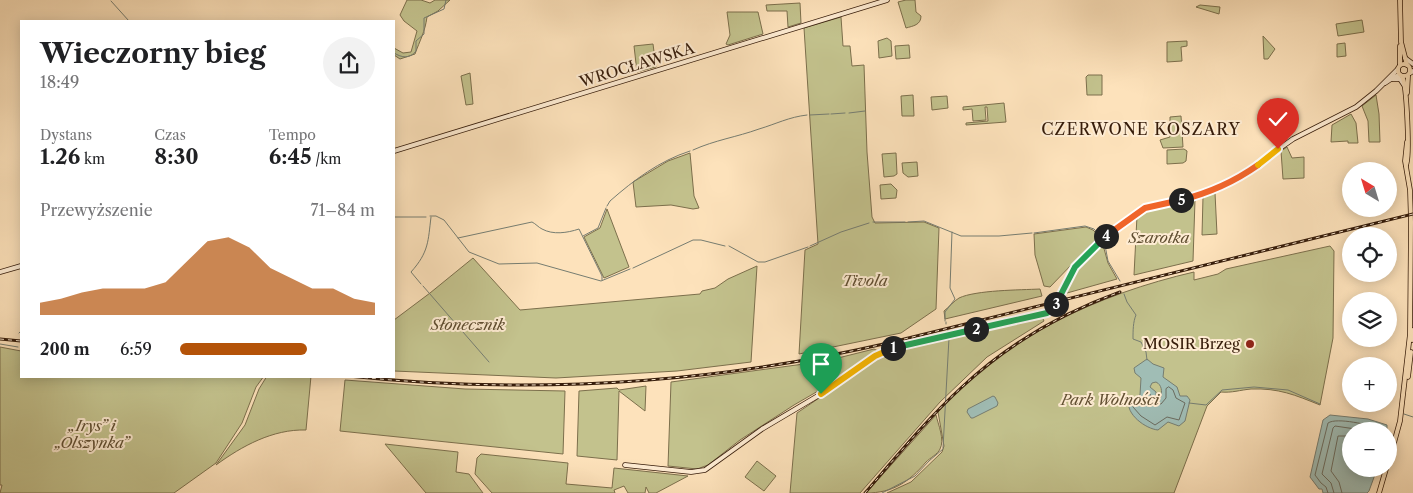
<!DOCTYPE html>
<html lang="pl">
<head>
<meta charset="utf-8">
<style>
	body { margin:0; font-family:"Libre Caslon Text",serif; background:#f2f2f2; color:#202124; height:100vh; display:flex; flex-direction:column; font-size:19px; white-space:nowrap }
	* { box-sizing:border-box; margin:0 }
	p { font-size:16px; color:#757577 }
	.icon { flex:none; width:28px; height:28px; fill:none; stroke:currentColor; stroke-width:2; stroke-linecap:round; stroke-linejoin:round }
	.map { position:relative; flex:1; overflow:hidden }
	.sheet { position:absolute; left:20px; top:20px; width:375px; height:358px; display:flex; flex-direction:column; background:#fff; border-radius:0px; box-shadow:0 2px 12px #0003 }
	.sheet>* { flex:none }
	.needle { width:32px; rotate:322deg }
	.fabs { position:absolute; left:1342px; top:162px; display:grid; gap:10px }
	.fabs a { display:grid; place-items:center; width:55px; height:55px; border-radius:50%; background:#fff; box-shadow:0 2px 12px #0003; font-size:25px }
	.pin { position:absolute; display:grid; place-items:center; width:42px; height:42px; color:#fff; margin:-51px -21px; border-radius:50% 50% 50% 0; rotate:-45deg; box-shadow:0 0 5px #0007 }
	.pin .icon { rotate:45deg }
	.km { position:absolute; width:25px; height:25px; margin:-12px; border-radius:50%; background:#222; color:#fff; font-size:14px; line-height:25px; text-align:center }
	.round { display:grid; place-items:center; flex:none; width:52px; height:52px; border-radius:26px; background:#f2f2f2 }
	.head { display:flex; align-items:center; justify-content:space-between; height:85px; padding:0 20px }
	h1 { font-size:28px; font-weight:800; line-height:38px }
	.stats { display:grid; grid-template-columns:repeat(3,1fr); gap:8px; height:85px; padding:5px 20px }
	.stats div { display:grid; align-content:center }
	.stats b { font-size:21px; font-weight:800 }
	.stats small { font-size:14px; font-weight:400 }
	.stats p { font-size:14px }
	.chart { height:140px; padding:10px 20px }
	.chart p { display:flex; justify-content:space-between }
	.chart svg { width:100%; height:90px; margin-top:5px; fill:#b45309; opacity:.7 }
	ul { padding:0 20px; list-style:none; font-size:16px }
	li { display:grid; grid-template-columns:80px 60px 1fr; align-items:center; height:38px }
	li i { height:12px; border-radius:6px; background:#b45309 }
	.map>svg:first-child { display:block }
</style>
</head>
<body>
<div class="map">
<svg width="1413" height="493" viewBox="0 0 1413 493">
	<rect width="100%" height="100%" fill="#fde2bb"/>
	<filter id="stains"><feTurbulence type="fractalNoise" baseFrequency=".004" numOctaves="4"/><feColorMatrix values="0 0 0 0 .2 0 0 0 0 .09 0 0 0 0 .02 0 0 0 .5 -.17"/></filter>
	<radialGradient id="worn" r=".72"><stop offset=".6" stop-color="#630" stop-opacity="0"/><stop offset="1" stop-color="#630" stop-opacity=".3"/></radialGradient>
	<g fill="#c3c28d" stroke="#7c6f4c">
		<path d="M 407,0 L 421,0 L 430,3 L 435,0 L 450,0 L 438,11 L 427,17 C 425,32 420,40 415,54 L 400,59 L 394,55 L 394,48 L 403,53 L 411,52 L 417,31 L 404,21 L 400,15 Z"/>
		<path d="M 906,0 L 915,0 L 916,12 L 921,16 C 921,25 913,26 906,28 L 898,2 Z"/>
		<path d="M 800,3 L 801,23 L 788,27 L 787,11 L 767,11 L 766,5 Z"/>
		<path d="M 1200,5 L 1220,7 L 1219,14 L 1196,7 Z"/>
		<path d="M 727,12 L 758,12 L 763,34 L 728,45 L 726,44 L 730,35 Z"/>
		<path d="M 841,17 L 843,46 L 850,46 L 852,66 L 864,65 L 867,152 L 872,217 L 875,223 L 924,222 L 939,228 L 936,309 L 901,333 L 799,354 L 805,250 L 818,244 L 804,28 Z"/>
		<path d="M 1362,20 L 1364,32 L 1338,36 L 1336,24 Z"/>
		<path d="M 1263,36 L 1275,49 L 1268,59 L 1264,59 Z"/>
		<path d="M 887,38 L 891,41 L 892,56 L 879,58 L 878,41 Z"/>
		<path d="M 1187,41 L 1187,46 L 1181,47 L 1182,61 L 1167,62 L 1167,42 Z"/>
		<path d="M 1345,43 L 1346,56 L 1337,57 L 1337,44 Z"/>
		<path d="M 653,44 L 656,67 L 637,72 L 634,46 Z"/>
		<path d="M 909,45 L 910,58 L 896,59 L 895,46 Z"/>
		<path d="M 470,73 L 473,104 L 466,105 L 461,76 Z"/>
		<path d="M 1088,75 L 1102,75 L 1102,95 L 1087,95 L 1086,77 Z"/>
		<path d="M 913,95 L 914,116 L 902,116 L 901,96 Z"/>
		<path d="M 1376,95 L 1379,114 L 1380,142 L 1369,142 L 1368,121 L 1362,106 Z"/>
		<path d="M 947,96 L 948,108 L 932,110 L 931,97 Z"/>
		<path d="M 1004,103 L 1006,122 L 966,125 L 966,123 L 988,121 L 987,107 L 985,107 L 986,120 L 973,121 L 972,109 L 963,110 L 963,107 Z"/>
		<path d="M 1351,114 L 1356,123 L 1358,143 L 1348,143 L 1348,141 L 1331,142 L 1332,125 Z"/>
		<path d="M 1181,116 L 1183,147 L 1163,148 L 1160,140 L 1170,137 L 1170,117 Z"/>
		<path d="M 1287,147 L 1292,158 L 1304,157 L 1304,178 L 1283,179 L 1281,151 Z"/>
		<path d="M 1184,149 L 1187,151 L 1186,161 L 1183,163 L 1167,164 L 1167,150 Z"/>
		<path d="M 690,153 L 694,196 L 699,208 L 693,209 L 671,205 L 636,207 L 633,182 L 668,161 Z"/>
		<path d="M 896,153 L 897,174 L 894,176 L 884,177 L 882,154 Z"/>
		<path d="M 917,162 L 918,176 L 908,177 L 903,173 L 902,163 Z"/>
		<path d="M 891,184 L 897,190 L 896,198 L 881,199 L 880,185 Z"/>
		<path d="M 1215,193 L 1217,234 L 1202,235 L 1203,197 Z"/>
		<path d="M 1195,200 L 1193,261 L 1134,275 L 1137,216 L 1148,209 Z"/>
		<path d="M 607,209 L 629,267 L 604,278 L 584,237 L 600,228 Z"/>
		<path d="M 1086,227 L 1093,230 L 1099,236 L 1050,287 L 1044,286 L 1035,255 L 1034,234 Z"/>
		<path d="M 1103,245 L 1108,263 L 1117,279 L 1067,293 L 1067,291 L 1079,266 Z"/>
		<path d="M 1330,246 L 1334,251 L 1333,338 L 1320,405 C 1295,395 1279,388 1251,389 C 1240,390 1232,393 1221,392 L 1207,406 L 1174,493 L 887,493 L 911,482 L 942,452 L 944,446 L 938,412 C 1003,337 1099,294 1194,272 L 1194,280 L 1218,274 L 1226,269 Z"/>
		<path d="M 473,258 L 520,310 L 700,294 L 702,291 L 715,288 L 728,279 L 757,266 L 751,362 L 677,371 L 556,378 L 394,371 L 394,320 L 430,293 Z"/>
		<path d="M 1040,289 L 1042,296 L 945,319 L 944,311 C 949,307 954,301 959,298 C 976,290 1020,290 1040,289 Z"/>
		<path d="M 1042,317 L 1044,321 L 987,357 L 940,402 L 860,493 L 790,493 L 797,413 L 884,354 Z"/>
		<path d="M 0,347 L 21,351 L 21,376 L 264,376 L 256,387 L 242,423 L 216,463 L 174,493 L 0,493 L 2,485 L 0,485 Z"/>
		<path d="M 874,349 L 878,351 L 825,387 L 794,405 L 740,440 L 708,465 L 697,469 L 668,466 L 671,382 L 826,361 Z"/>
		<path d="M 267,376 L 311,376 L 306,430 C 273,429 242,446 216,465 L 245,425 L 259,389 Z"/>
		<path d="M 345,380 L 465,389 L 565,391 L 563,454 L 340,431 Z"/>
		<path d="M 646,386 L 645,411 L 619,391 L 617,460 L 577,456 L 579,391 L 617,388 L 619,390 Z"/>
		<path d="M 936,415 C 938,424 945,440 940,449 C 938,454 930,458 926,462 C 909,482 893,493 866,493 Z"/>
		<path d="M 385,444 L 458,452 L 456,472 L 469,474 L 483,493 L 426,493 Z"/>
		<path d="M 481,454 L 568,463 L 566,484 L 612,488 L 614,468 L 688,476 L 656,493 L 649,493 L 646,487 L 645,493 L 628,493 L 624,486 L 614,490 L 615,493 L 492,493 L 475,474 L 477,458 Z"/>
		<path d="M 757,461 L 776,476 L 764,491 L 745,477 Z"/>
	</g>
	<g fill="#a0bdb5" stroke="#767d71" fill-rule="evenodd">
		<path d="M 1147,359 L 1153,364 L 1164,368 L 1163,377 L 1177,387 L 1180,396 L 1187,396 L 1190,400 L 1185,421 L 1179,426 L 1168,422 L 1158,430 C 1146,429 1125,414 1129,400 L 1140,395 L 1141,378 L 1135,373 L 1134,368 ZM 1156,382 C 1162,385 1162,391 1161,397 L 1158,400 L 1156,398 L 1156,392 L 1150,387 L 1152,383 Z"/>
		<path d="M 993,396 L 995,397 L 998,403 L 997,406 L 973,418 L 971,418 L 967,412 L 968,409 Z"/>
		<path d="M 1330,415 L 1368,419 L 1387,425 L 1387,431 L 1351,431 L 1351,469 L 1377,469 L 1369,491 L 1367,493 L 1323,493 L 1322,489 L 1319,489 L 1310,477 L 1323,420 Z"/>
	</g>
	<g fill="none" stroke-linecap="round" stroke-linejoin="round">
		<g stroke="#6b6c60" stroke-width="1">
			<path d="M 1169,387 L 1173,390 L 1176,398 L 1185,403 L 1179,420 L 1167,417 L 1155,425 L 1141,416 L 1133,407 L 1134,403 L 1143,399 L 1147,392 L 1150,394 L 1154,403 L 1161,404 L 1166,398 L 1166,389 Z"/>
			<path d="M 1328,493 L 1326,487 L 1321,483 L 1315,475 L 1328,423 C 1337,417 1370,425 1381,429 L 1382,431"/>
			<path d="M 1334,493 L 1331,483 L 1322,474 L 1333,428 L 1335,426 L 1369,431"/>
			<path d="M 1342,493 L 1339,482 L 1331,471 L 1338,436 L 1351,436"/>
		</g>
		<g stroke="#767d71" stroke-width="1">
			<path d="M 111,1 L 129,21"/>
			<path d="M 394,53 C 402,58 410,59 416,51 L 416,41 L 424,34 L 424,18 L 444,9 L 446,0"/>
			<path d="M 849,113 L 865,111"/>
			<path d="M 831,114 L 845,113"/>
			<path d="M 810,115 L 829,114"/>
			<path d="M 693,150 C 715,140 737,137 759,129 C 776,124 789,117 807,115"/>
			<path d="M 607,206 L 610,201 C 634,180 659,161 690,151"/>
			<path d="M 430,216 L 436,216 L 444,220 L 469,252 L 499,264 L 537,263 L 601,281 L 630,269"/>
			<path d="M 394,217 L 426,217"/>
			<path d="M 873,222 L 905,222"/>
			<path d="M 908,222 L 924,221 L 961,236 L 999,236 L 1032,233"/>
			<path d="M 1034,233 L 1085,226 L 1094,229 L 1101,237"/>
			<path d="M 583,236 L 598,228 L 606,208"/>
			<path d="M 458,238 L 532,222 C 536,224 538,227 542,229 C 553,235 567,233 579,229 L 602,276 L 602,280"/>
			<path d="M 1104,240 L 1108,261 L 1120,281"/>
			<path d="M 729,246 L 758,262 L 765,262 L 808,247"/>
			<path d="M 810,246 L 841,232 L 869,223"/>
			<path d="M 633,268 L 693,240 L 701,240 L 725,246"/>
			<path d="M 421,284 L 411,272 C 429,252 428,241 431,217"/>
			<path d="M 423,286 L 489,362"/>
			<path d="M 1124,294 L 1127,302 L 1136,315 C 1133,322 1133,331 1133,339 L 1141,342 L 1146,352 L 1147,360"/>
			<path d="M 945,321 L 945,312 L 955,299 L 950,288 L 952,232"/>
			<path d="M 946,322 L 946,324"/>
			<path d="M 948,330 L 948,333"/>
			<path d="M 19,333 L 21,331"/>
			<path d="M 0,344 L 18,347"/>
			<path d="M 1189,403 L 1206,405 L 1222,390 L 1254,387 L 1288,390 L 1320,404"/>
			<path d="M 1404,414 L 1413,417"/>
			<path d="M 943,448 L 949,338"/>
			<path d="M 882,493 L 915,476 L 929,461 L 943,449"/>
		</g>
		<g stroke="#361c0a" stroke-width="5.5">
			<g id="secondary">
				<path d="M 1405,58 L 1413,64"/>
				<path d="M 1410,73 L 1413,71"/>
				<path d="M 1391,79 L 1400,79 L 1404,85"/>
				<path d="M 1385,83 L 1394,77 L 1400,75"/>
				<path d="M 394,151 L 887,0"/>
				<path d="M 0,272 L 21,266"/>
				<path d="M 625,465 L 691,472 L 705,470 L 762,429 L 821,394 L 884,351 L 1049,312 L 1055,306 L 1078,264 L 1106,236 L 1133,215 L 1145,207 L 1199,195 L 1236,179 L 1293,139 L 1356,107 L 1376,91 L 1398,69"/>
			</g>
		</g>
		<g stroke="#361c0a" stroke-width="5.5">
			<g id="primary">
				<path d="M 1400,0 L 1401,42 L 1407,65"/>
				<path d="M 1400,46 L 1400,65"/>
				<circle cx="1404" cy="70" r="6"/>
				<path d="M 1402,76 C 1407,85 1410,157 1406,165"/>
				<path d="M 1407,93 L 1408,76"/>
				<path d="M 1412,340 L 1413,330"/>
				<path d="M 1408,377 L 1411,352"/>
				<path d="M 1389,461 L 1400,421 L 1410,334 L 1411,222 L 1410,190 L 1405,161 L 1407,142"/>
				<path d="M 1379,493 L 1386,469"/>
			</g>
		</g>
		<use href="#secondary" stroke="#feecd3" stroke-width="4"/>
		<use href="#primary" stroke="#fde2bb" stroke-width="4"/>
		<g stroke="#361c0a" stroke-width="3">
			<g id="rail">
				<path d="M 0,339 L 21,341"/>
				<path d="M 348,376 C 529,395 711,384 888,343 L 1413,214"/>
				<path d="M 865,493 C 896,457 927,419 962,387 C 1007,345 1062,313 1120,292"/>
			</g>
		</g>
		<use href="#rail" stroke="#feecd3" stroke-width="1" stroke-dasharray="4" stroke-linecap="butt"/>
	</g>
	<g fill="none" stroke-linecap="round" stroke-linejoin="round">
		<g stroke="#fff" stroke-width="10">
			<path id="split-1" d="M 821,394 L 875,356 L 893,348"/>
		</g>
		<g stroke="#fff" stroke-width="10">
			<path id="split-2" d="M 893,348 L 976,329"/>
		</g>
		<g stroke="#fff" stroke-width="10">
			<path id="split-3" d="M 976,329 L 1047,313 L 1053,309 L 1056,304"/>
		</g>
		<g stroke="#fff" stroke-width="10">
			<path id="split-4" d="M 1056,304 L 1075,267 L 1106,236"/>
		</g>
		<g stroke="#fff" stroke-width="10">
			<path id="split-5" d="M 1106,236 L 1145,208 L 1181,200"/>
		</g>
		<g stroke="#fff" stroke-width="10">
			<path id="split-6" d="M 1181,200 C 1209,193 1234,182 1258,165"/>
		</g>
		<g stroke="#fff" stroke-width="10">
			<path id="split-7" d="M 1258,165 L 1278,149"/>
		</g>
		<use href="#split-1" stroke="#f5b400" stroke-width="6"/>
		<use href="#split-2" stroke="#22a559" stroke-width="6"/>
		<use href="#split-3" stroke="#22a559" stroke-width="6"/>
		<use href="#split-4" stroke="#22a559" stroke-width="6"/>
		<use href="#split-5" stroke="#f0652b" stroke-width="6"/>
		<use href="#split-6" stroke="#f0652b" stroke-width="6"/>
		<use href="#split-7" stroke="#f5b400" stroke-width="6"/>
	</g>
	<circle fill="#8f2418" stroke="#feecd3" stroke-width="2" cx="1250" cy="344" r="5"/>
	<g text-anchor="middle" stroke-width="4" stroke-linejoin="round" paint-order="stroke">
		<g font-size="15" fill="#361c0a" stroke="#feecd3">
			<text transform="translate(637 65) rotate(-17)" y="5">WROCŁAWSKA</text>
		</g>
		<g font-size="15" font-style="italic" fill="#604e31" stroke="#feecd3">
			<text x="1159" y="243">Szarotka</text>
			<text x="865" y="286">Tivola</text>
			<text x="468" y="330">Słonecznik</text>
			<text x="1110" y="405">Park Wolności</text>
			<text x="92" y="431">„Irys” i<tspan x="92" dy="17">„Olszynka”</tspan></text>
		</g>
		<g font-size="15" fill="#361c0a" stroke="#feecd3" text-anchor="end">
			<text x="1240" y="349">MOSIR Brzeg</text>
		</g>
		<g font-size="16" letter-spacing="1" fill="#361c0a" stroke="#feecd3">
			<text x="1141" y="135">CZERWONE KOSZARY</text>
		</g>
	</g>
	<rect width="100%" height="100%" filter="url(#stains)"/>
	<rect width="100%" height="100%" fill="url(#worn)"/>
</svg>
<div class="fabs">
<a><svg class="needle" viewBox="-14 -14 28 28"><path d="M0-13l5 13h-10z" fill="#e53935"/><path d="M0 13l5-13h-10z" fill="#757577"/></svg></a>
<a><svg class="icon" aria-label="locate" viewBox="0 0 24 24"><circle cx="12" cy="12" r="6"/><path d="M12 2v4M12 18v4M2 12h4M18 12h4"/></svg></a>
<a><svg class="icon" aria-label="layers" viewBox="0 0 24 24"><path d="M12 4l9 5-9 5-9-5zM3 14l9 5 9-5"/></svg></a>
<a>+</a>
<a>−</a>
</div>
<div class="pin" style="left:821px;top:394px;background:#1e9e55"><svg class="icon" aria-label="arrive" viewBox="0 0 24 24"><path d="M6 21V4h12l-3 4 3 4H6"/></svg></div>
<div class="pin" style="left:1278px;top:149px;background:#d93025"><svg class="icon" aria-label="check" viewBox="0 0 24 24"><path d="M5 12l5 5 9-10"/></svg></div>
<b class="km" style="left:893px;top:348px">1</b>
<b class="km" style="left:976px;top:329px">2</b>
<b class="km" style="left:1056px;top:304px">3</b>
<b class="km" style="left:1106px;top:236px">4</b>
<b class="km" style="left:1181px;top:200px">5</b>
<section class="sheet">
<div class="head"><div><h1>Wieczorny bieg</h1><p>18:49</p></div><a class="round"><svg class="icon" aria-label="share" viewBox="0 0 24 24"><path d="M12 15V3M7 8l5-5 5 5M5 13v7h14v-7"/></svg></a></div>
<div class="stats">
<div><p>Dystans</p><b>1.26<small> km</small></b></div>
<div><p>Czas</p><b>8:30</b></div>
<div><p>Tempo</p><b>6:45<small> /km</small></b></div>
</div>
<div class="chart"><p><span>Przewyższenie</span>71–84 m</p>
<svg viewBox="0 0 160 44" preserveAspectRatio="none"><path d="M0 44V38L10 36L20 33L30 31L40 31L50 31L60 28L70 18L80 8L90 6L100 11L110 21L120 26L130 31L140 31L150 36L160 38V44z"/></svg>
</div>
<ul>
<li><b>200 m</b>6:59<i style="width:65%"></i></li>
</ul>
</section>
</div>
</body>
</html>
